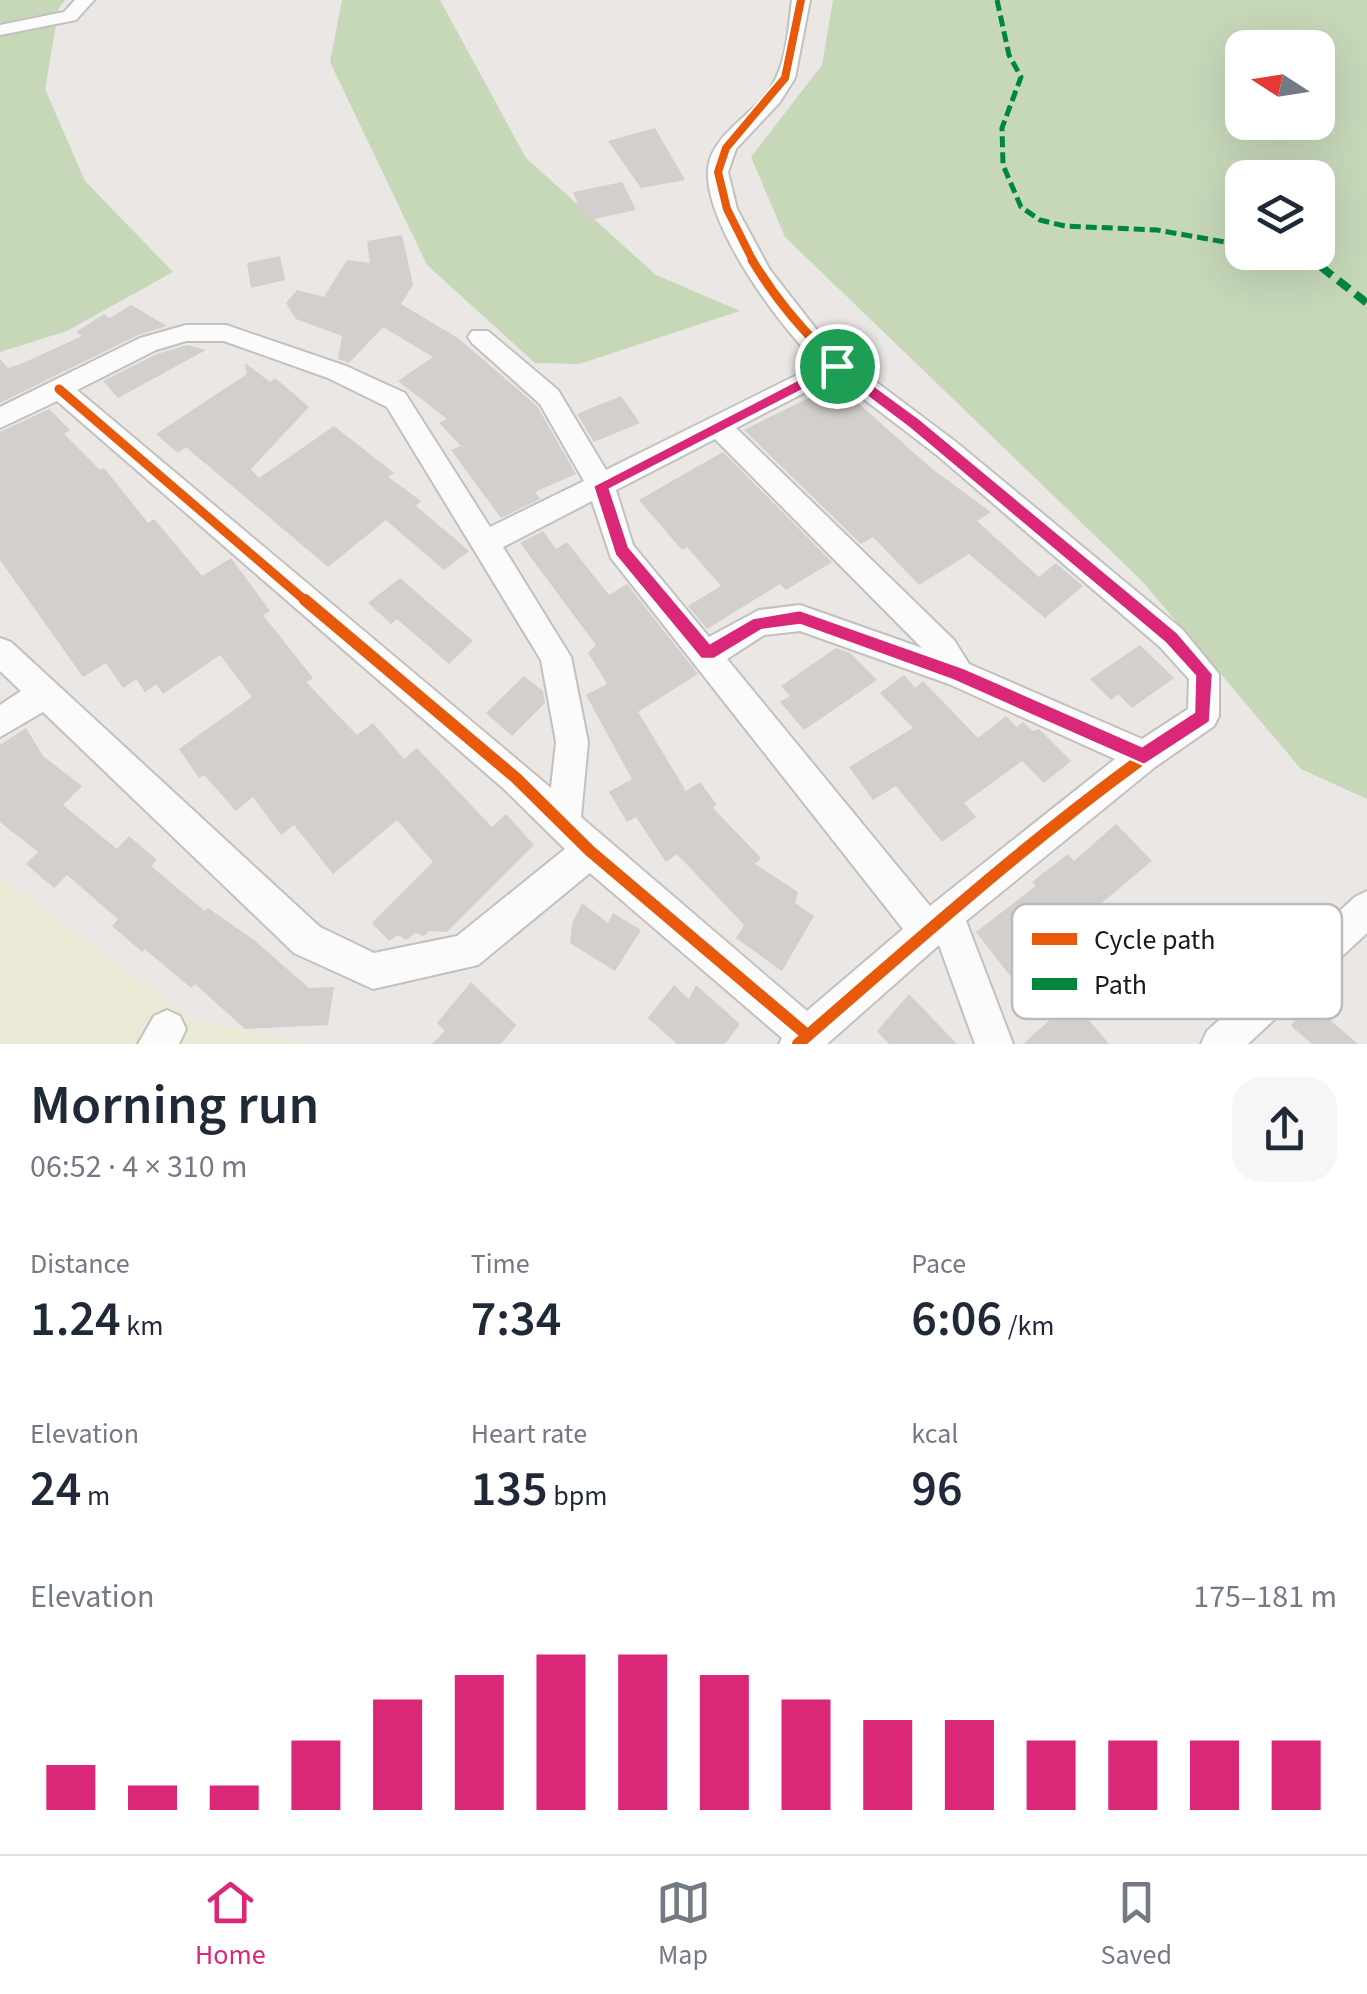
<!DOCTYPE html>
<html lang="en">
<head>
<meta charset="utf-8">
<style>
	body { margin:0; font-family:"Source Sans 3",sans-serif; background:#f6f6f7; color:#1f2937; height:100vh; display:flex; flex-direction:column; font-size:38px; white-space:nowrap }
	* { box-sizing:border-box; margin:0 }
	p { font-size:32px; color:#747a83 }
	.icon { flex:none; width:55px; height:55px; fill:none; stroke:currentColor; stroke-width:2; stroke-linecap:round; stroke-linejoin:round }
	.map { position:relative; height:1044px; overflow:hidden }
	.side { display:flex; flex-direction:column; background:#fff; flex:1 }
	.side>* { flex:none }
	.needle { width:65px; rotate:282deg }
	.controls { position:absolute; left:1225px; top:30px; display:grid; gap:20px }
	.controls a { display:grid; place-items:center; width:110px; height:110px; border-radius:20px; background:#fff; box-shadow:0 10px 40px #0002; font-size:50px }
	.pin { position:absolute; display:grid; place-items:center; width:85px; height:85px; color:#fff; margin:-42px; border:5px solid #fff; border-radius:50%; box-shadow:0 2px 10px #0007 }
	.round { display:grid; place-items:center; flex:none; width:105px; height:105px; border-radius:30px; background:#f6f6f7 }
	.overview { display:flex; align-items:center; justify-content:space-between; height:170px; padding:0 30px }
	h1 { font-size:55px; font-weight:600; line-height:75px }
	.figures { display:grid; grid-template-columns:repeat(3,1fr); gap:15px; height:170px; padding:10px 30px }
	.figures div { display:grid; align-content:center }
	.figures b { font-size:50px; font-weight:600 }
	.figures small { font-size:28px; font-weight:400 }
	.figures p { font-size:28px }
	.chart { height:280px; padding:20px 30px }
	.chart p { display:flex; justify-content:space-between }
	.chart svg { width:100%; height:180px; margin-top:10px; stroke:#db2777; stroke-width:6 }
	.tabs { display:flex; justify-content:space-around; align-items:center; height:140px; border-top:2px solid #e0e1e3; background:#fff; font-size:28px; color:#747a83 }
	.tabs a { display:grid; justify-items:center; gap:5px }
	.tabs .current { color:#db2777 }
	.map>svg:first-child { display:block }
</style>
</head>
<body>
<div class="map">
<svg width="1367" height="1044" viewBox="0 0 1367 1044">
	<rect width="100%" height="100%" fill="#eae7e4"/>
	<path fill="#ebead6" d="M 0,877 L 192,1020 L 307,1044 L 0,1044 Z"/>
	<g fill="#c7d8b9" fill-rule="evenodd">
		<path d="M 0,0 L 65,0 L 59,8 L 45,89 L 85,181 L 173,272 L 67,331 L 0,352 Z"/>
		<path d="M 342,0 L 440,0 L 526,158 L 656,275 L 740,311 L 579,364 L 535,363 L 427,265 L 330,62 Z"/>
		<path d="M 833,0 L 1367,0 L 1367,799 L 1301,769 L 1142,581 L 785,237 L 751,157 L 822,65 ZM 1242,48 L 1318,48 L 1318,122 L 1242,122 ZM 1242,178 L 1318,178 L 1318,252 L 1242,252 Z"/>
	</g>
	<g fill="#d2cfcc">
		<path d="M 655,128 L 685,180 L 641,188 L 608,141 Z"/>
		<path d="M 622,182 L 636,210 L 585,221 L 573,192 Z"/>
		<path d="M 402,235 L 413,285 L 401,304 L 458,338 L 537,406 L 576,474 L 535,492 L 540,499 L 501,518 L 451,450 L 461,446 L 439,423 L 447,419 L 398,381 L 433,357 L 383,327 L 349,363 L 338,359 L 342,336 L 296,319 L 286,303 L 297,290 L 324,297 L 347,260 L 370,263 L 367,241 Z"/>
		<path d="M 280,256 L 285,280 L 251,288 L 247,263 Z"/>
		<path d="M 131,305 L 167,326 L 138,335 L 0,403 L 0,359 L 8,368 L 21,364 L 82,336 L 76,332 L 104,314 L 110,318 Z"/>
		<path d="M 187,345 L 206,350 L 118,398 L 103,381 L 157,354 Z"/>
		<path d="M 245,363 L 270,382 L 275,378 L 309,407 L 251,469 L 259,478 L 334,426 L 394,473 L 388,477 L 421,501 L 416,506 L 469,551 L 444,570 L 386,520 L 328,567 L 186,447 L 178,453 L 156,434 L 247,374 Z"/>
		<path d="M 837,384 L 932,469 L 991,512 L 977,521 L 1039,577 L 1056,563 L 1083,586 L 1045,618 L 969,554 L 919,585 L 873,537 L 861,544 L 744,430 Z"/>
		<path d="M 621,396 L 640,423 L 594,442 L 577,414 Z"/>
		<path d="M 49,409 L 70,430 L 64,434 L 100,470 L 104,468 L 148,523 L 154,519 L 202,576 L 231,558 L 270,611 L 263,615 L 313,678 L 306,682 L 357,735 L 373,723 L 404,759 L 417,748 L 492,827 L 506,814 L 534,845 L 447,932 L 429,931 L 424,936 L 415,933 L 406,940 L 398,935 L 389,941 L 372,923 L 433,862 L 397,820 L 333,874 L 294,825 L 281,835 L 253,797 L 236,811 L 204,775 L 199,778 L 179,749 L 252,697 L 220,655 L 163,694 L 156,684 L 145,692 L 136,679 L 123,688 L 106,663 L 83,677 L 0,560 L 0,432 Z"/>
		<path d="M 723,452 L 832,562 L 786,590 L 780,584 L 707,629 L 688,606 L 721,586 L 687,547 L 682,550 L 639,500 Z"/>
		<path d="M 543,531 L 556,549 L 567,542 L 609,595 L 627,584 L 698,674 L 638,712 L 686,791 L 700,782 L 717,805 L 713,808 L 761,858 L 755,864 L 798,892 L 795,903 L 814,916 L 782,971 L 736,938 L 744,925 L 677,854 L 666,862 L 636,817 L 627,822 L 609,792 L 632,779 L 586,695 L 607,684 L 588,653 L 596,645 L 520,543 Z"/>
		<path d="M 400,578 L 473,641 L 449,664 L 397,619 L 391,624 L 368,603 Z"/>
		<path d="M 1140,645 L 1174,678 L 1132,708 L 1118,694 L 1111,700 L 1090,679 Z"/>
		<path d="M 836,648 L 850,653 L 877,680 L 804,730 L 780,702 L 790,696 L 781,686 Z"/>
		<path d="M 904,675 L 915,688 L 923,681 L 978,738 L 1006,716 L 1017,727 L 1023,722 L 1033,731 L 1039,729 L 1071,761 L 1044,783 L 1022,761 L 964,803 L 976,817 L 942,842 L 896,786 L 873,800 L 849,767 L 913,728 L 880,693 Z"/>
		<path d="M 524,676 L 543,691 L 545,703 L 512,736 L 486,713 Z"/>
		<path d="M 26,728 L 43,756 L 82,786 L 63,805 L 117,849 L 129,836 L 157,860 L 151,866 L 205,911 L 208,908 L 254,940 L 309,988 L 334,987 L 328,1025 L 245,1029 L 195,984 L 191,988 L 145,949 L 142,952 L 112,926 L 118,919 L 67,875 L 54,888 L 26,864 L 38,852 L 0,822 L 0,745 Z"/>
		<path d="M 1116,824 L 1152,861 L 1049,947 L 1053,951 L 1015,982 L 976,932 L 1036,886 L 1032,882 L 1068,854 L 1074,861 Z"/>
		<path d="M 582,903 L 608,923 L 613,913 L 641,930 L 615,971 L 570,943 L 572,924 Z"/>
		<path d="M 471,982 L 516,1025 L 501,1044 L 432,1044 L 445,1031 L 437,1023 Z"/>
		<path d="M 674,985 L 689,999 L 696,985 L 740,1024 L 725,1044 L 677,1044 L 648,1018 Z"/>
		<path d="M 909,994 L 957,1044 L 889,1044 L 877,1031 Z"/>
		<path d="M 1072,1000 L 1109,1044 L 1023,1044 Z"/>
		<path d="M 1308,1001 L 1358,1044 L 1312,1044 L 1291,1026 Z"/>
	</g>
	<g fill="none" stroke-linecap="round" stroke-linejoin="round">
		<g stroke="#c2c1c0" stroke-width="4">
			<g id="minor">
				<path d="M 75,0 L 94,0 L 76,20 L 0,35 L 0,25 L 64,12 Z"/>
				<path d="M 792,0 L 810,0 L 795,78 L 780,102 L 736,149 L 728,172 L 737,209 L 770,270 L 831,348 L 956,442 L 1182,629 L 1219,674 L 1219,716 L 1214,726 L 1155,767 L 966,921 L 1013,1044 L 975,1044 L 939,945 L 827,1044 L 779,1044 L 782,1038 L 590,873 L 478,965 L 373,989 L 294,953 L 43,712 L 0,737 L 0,705 L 21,691 L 0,671 L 0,638 L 11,642 L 320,927 L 374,953 L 457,936 L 565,849 L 504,789 L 57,401 L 0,428 L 0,407 L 140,338 L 186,325 L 226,325 L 346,366 L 405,393 L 490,527 L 584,481 L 540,404 L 472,343 L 468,337 L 472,331 L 488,331 L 558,390 L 606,470 L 819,364 C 782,331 693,211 710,159 C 721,129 753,114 770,89 C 787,63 788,30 792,0 ZM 186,341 L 224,341 L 328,378 L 387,407 L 541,660 L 556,742 L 551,788 L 77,390 L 156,350 ZM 835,377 L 938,456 L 1160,647 L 1189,679 L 1188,709 L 1142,739 L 969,664 L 954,640 L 736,428 ZM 715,439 L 922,648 L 800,605 L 759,610 L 709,637 L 633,545 L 616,490 ZM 592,501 L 611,558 L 903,929 L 807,1011 L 581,817 L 588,742 L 571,657 L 503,547 ZM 800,631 L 949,684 L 1115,759 L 930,906 L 727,659 L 764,635 Z"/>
				<path d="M 1367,891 L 1367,933 L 1248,1044 L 1201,1044 L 1207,1031 L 1355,897 Z"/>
				<path d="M 167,1010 L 180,1016 L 186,1029 L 179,1044 L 138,1044 L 154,1016 Z"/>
			</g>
		</g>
		<use href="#minor" fill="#fcfbfb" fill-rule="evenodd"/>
		<g stroke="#00873e" stroke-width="5" stroke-dasharray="11 5" stroke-linecap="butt">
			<path d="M 997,0 L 1009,55 L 1021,77 L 1002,128 L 1003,165 L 1021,207 L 1040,220 L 1065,226 L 1157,230 L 1242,245"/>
			<path d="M 1273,252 L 1309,263"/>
		</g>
		<path stroke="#00873e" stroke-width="8" stroke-dasharray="14 8" stroke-linecap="butt" d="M 1300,260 L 1320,266 L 1367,303"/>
		<g stroke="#fff" stroke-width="12">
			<path id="cycleway-far2" d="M 754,263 L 727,209 L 718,172 L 726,148 L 785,78 L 801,0"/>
		</g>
		<g stroke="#fff" stroke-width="15">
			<g id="cycleway-far1">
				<path d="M 752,260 C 809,354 866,384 948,450 C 1009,500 1068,552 1129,603"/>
				<path d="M 59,389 L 308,603"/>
			</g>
		</g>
		<g stroke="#fff" stroke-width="19">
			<g id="cycleway">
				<path d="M 305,600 L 516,778 L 590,851 L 807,1035"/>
				<path d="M 798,1044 C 929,930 1059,813 1203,716 L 1204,674 L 1171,638 L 1126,600"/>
			</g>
		</g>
		<use href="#cycleway-far2" stroke="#e8590c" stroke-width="8"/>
		<use href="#cycleway-far1" stroke="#e8590c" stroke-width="9"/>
		<use href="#cycleway" stroke="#e8590c" stroke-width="12"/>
	</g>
	<path fill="#db2777" stroke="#fff" stroke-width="2.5" fill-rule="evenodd" d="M 832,362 L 842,362 L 920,419 L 1177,632 L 1213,674 L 1210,722 L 1144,765 L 952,680 L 800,625 L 762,630 L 714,659 L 701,659 L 615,555 L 593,486 ZM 836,373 L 909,428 L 1165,643 L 1195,676 L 1194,712 L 1142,746 L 964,668 L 800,610 L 753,618 L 710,643 L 629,547 L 610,489 Z"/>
	<rect x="1012" y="904" width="330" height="115" rx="15" fill="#fff" stroke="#bbb" stroke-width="2.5"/>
	<rect x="1032" y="933" width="45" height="12" fill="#e8590c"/>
	<rect x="1032" y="978" width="45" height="12" fill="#00873e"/>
	<g font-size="28" fill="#1b1b1b">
		<text x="1094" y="949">Cycle path</text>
		<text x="1094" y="994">Path</text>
	</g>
</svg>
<div class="controls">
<a><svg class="needle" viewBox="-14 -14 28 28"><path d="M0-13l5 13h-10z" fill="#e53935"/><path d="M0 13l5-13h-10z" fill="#747a83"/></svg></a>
<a><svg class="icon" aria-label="layers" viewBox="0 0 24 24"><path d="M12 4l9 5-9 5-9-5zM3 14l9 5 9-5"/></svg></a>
</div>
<div class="pin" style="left:837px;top:366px;background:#1e9e55"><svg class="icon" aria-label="arrive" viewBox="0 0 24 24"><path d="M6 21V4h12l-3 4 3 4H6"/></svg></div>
</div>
<section class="side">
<div class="overview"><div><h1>Morning run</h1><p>06:52 · 4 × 310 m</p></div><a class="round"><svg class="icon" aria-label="share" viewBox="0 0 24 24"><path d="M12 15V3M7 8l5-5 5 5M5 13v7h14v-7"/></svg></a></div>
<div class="figures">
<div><p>Distance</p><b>1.24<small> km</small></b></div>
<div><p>Time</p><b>7:34</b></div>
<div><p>Pace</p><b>6:06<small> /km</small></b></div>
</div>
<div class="figures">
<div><p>Elevation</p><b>24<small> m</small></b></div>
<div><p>Heart rate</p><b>135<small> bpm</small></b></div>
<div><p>kcal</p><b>96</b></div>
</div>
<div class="chart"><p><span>Elevation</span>175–181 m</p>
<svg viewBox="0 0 160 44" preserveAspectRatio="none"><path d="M5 44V33M15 44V38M25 44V38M35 44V27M45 44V17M55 44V11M65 44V6M75 44V6M85 44V11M95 44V17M105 44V22M115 44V22M125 44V27M135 44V27M145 44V27M155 44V27"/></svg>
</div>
</section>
<nav class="tabs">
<a class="current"><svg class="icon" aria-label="home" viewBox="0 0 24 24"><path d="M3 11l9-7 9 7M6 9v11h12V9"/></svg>Home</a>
<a><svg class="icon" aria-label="map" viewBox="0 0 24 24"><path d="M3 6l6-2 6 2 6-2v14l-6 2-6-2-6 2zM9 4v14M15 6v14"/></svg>Map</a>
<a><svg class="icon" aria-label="saved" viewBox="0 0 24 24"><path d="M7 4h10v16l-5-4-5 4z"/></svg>Saved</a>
</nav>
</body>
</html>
